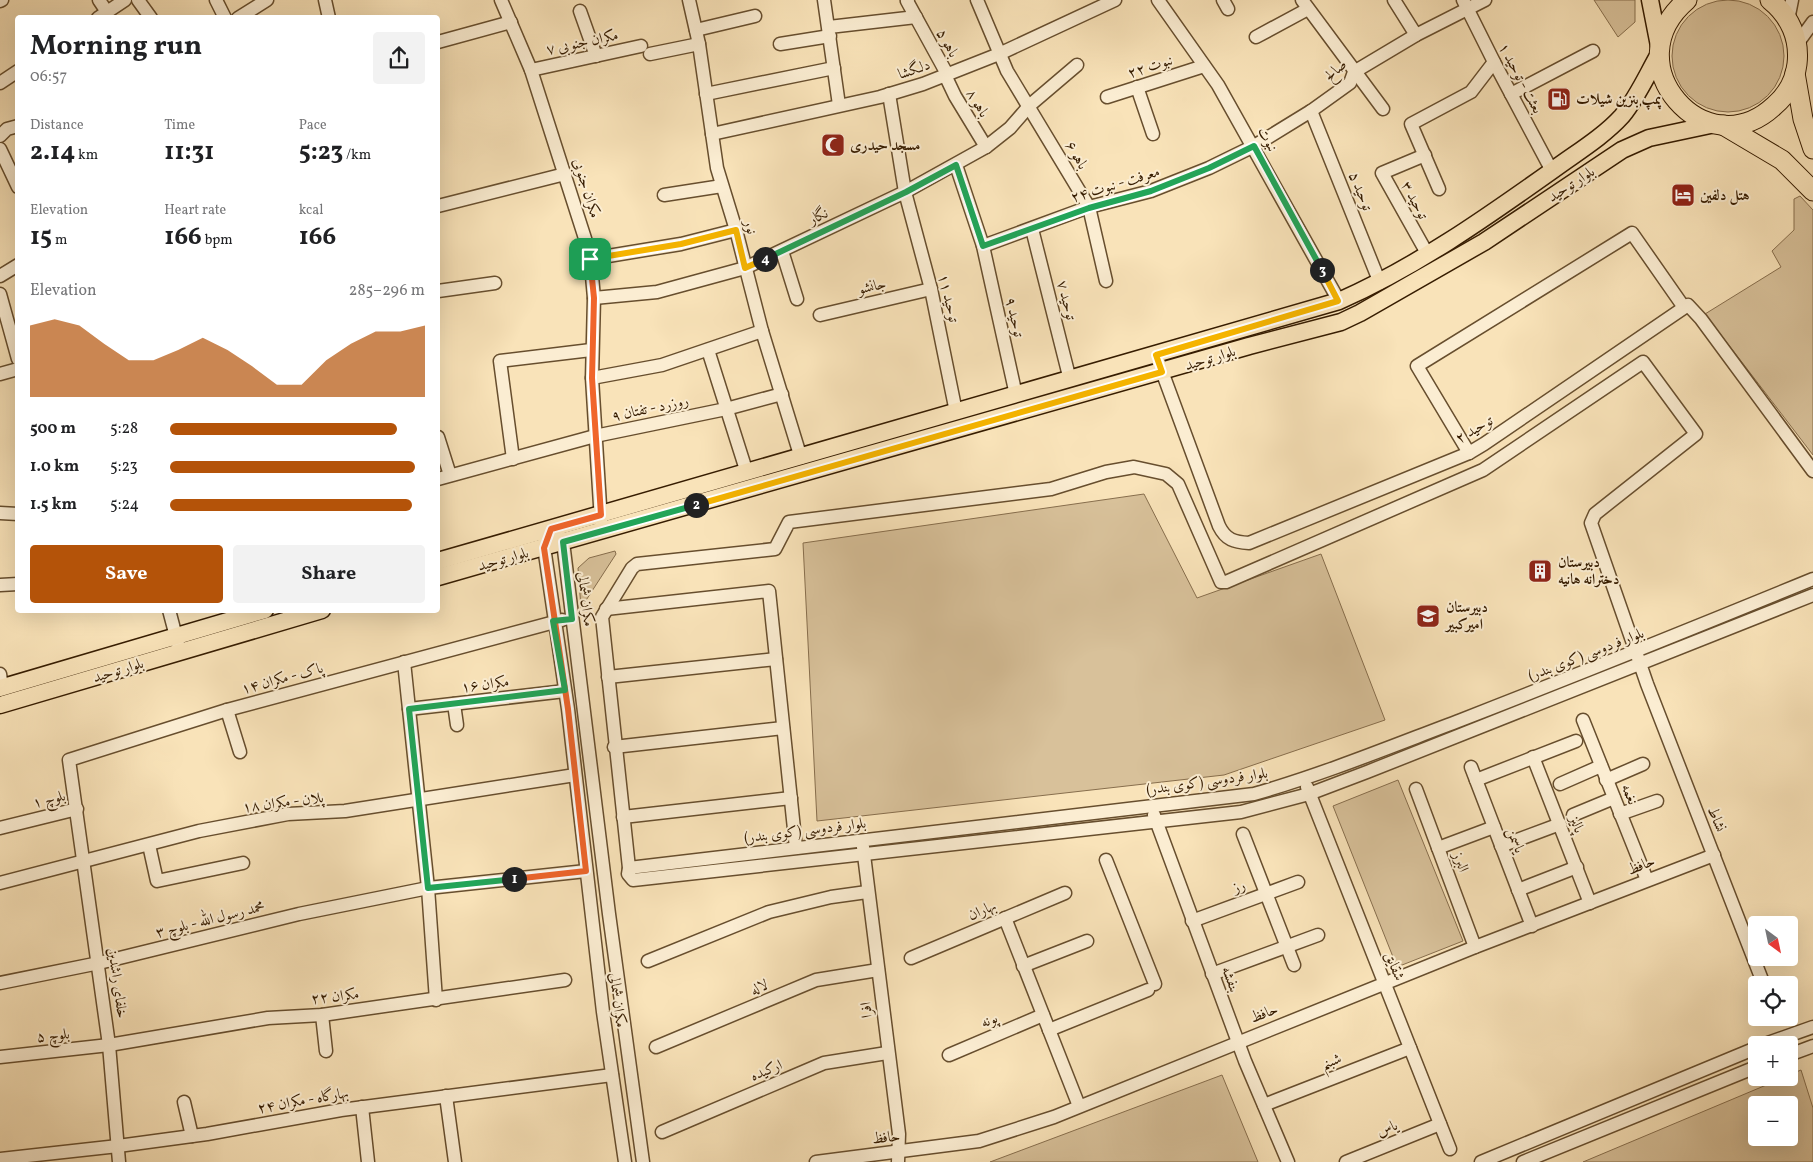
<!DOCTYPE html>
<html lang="en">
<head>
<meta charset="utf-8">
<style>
	body { margin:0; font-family:Vollkorn,Amiri,serif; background:#f2f2f2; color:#202124; height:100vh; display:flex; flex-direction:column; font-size:19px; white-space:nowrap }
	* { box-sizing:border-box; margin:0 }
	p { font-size:16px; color:#757577 }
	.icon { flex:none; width:28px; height:28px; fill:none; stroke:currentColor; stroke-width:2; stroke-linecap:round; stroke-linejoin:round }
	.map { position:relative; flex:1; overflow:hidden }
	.details { position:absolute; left:15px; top:15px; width:425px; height:598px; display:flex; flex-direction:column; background:#fff; border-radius:5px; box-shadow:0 5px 20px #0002 }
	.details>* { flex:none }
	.needle { width:32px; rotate:147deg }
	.fabs { position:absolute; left:1748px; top:916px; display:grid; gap:10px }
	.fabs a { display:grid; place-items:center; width:50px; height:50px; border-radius:5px; background:#fff; box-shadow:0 5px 20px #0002; font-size:25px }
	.pin { position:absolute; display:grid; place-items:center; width:42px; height:42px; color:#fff; margin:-21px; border-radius:10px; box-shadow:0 2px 8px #0006 }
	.km { position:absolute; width:25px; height:25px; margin:-12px; border-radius:50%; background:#222; color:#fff; font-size:14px; line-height:25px; text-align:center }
	.round { display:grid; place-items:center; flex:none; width:52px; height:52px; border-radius:5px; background:#f2f2f2 }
	.headline { display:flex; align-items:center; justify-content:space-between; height:85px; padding:0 15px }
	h1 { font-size:28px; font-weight:700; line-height:38px }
	.metrics { display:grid; grid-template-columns:repeat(3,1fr); gap:8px; height:85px; padding:5px 15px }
	.metrics div { display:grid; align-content:center }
	.metrics b { font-size:25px; font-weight:700 }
	.metrics small { font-size:14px; font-weight:400 }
	.metrics p { font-size:14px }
	.chart { height:140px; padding:10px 15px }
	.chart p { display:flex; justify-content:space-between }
	.chart svg { width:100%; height:90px; margin-top:5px; fill:#b45309; opacity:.7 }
	.cta { display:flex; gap:10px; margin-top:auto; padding:10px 15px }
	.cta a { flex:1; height:58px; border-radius:5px; background:#b45309; color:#fff; font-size:20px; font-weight:700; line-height:58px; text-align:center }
	.cta a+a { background:#f2f2f2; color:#202124 }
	ul { padding:0 15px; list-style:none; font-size:16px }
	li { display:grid; grid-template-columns:80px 60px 1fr; align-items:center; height:38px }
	li i { height:12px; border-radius:6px; background:#b45309 }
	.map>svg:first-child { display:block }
</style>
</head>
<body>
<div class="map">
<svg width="1813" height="1162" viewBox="0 0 1813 1162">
	<rect width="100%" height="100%" fill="#f9e3b9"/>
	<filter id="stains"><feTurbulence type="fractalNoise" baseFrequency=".004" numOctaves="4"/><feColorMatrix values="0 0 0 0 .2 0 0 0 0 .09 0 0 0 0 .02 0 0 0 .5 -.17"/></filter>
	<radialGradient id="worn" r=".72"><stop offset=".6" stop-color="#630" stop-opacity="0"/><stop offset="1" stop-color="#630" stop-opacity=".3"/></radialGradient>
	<g fill="#d8c19a" stroke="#876e4d" fill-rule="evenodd">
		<path d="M 1594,0 L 1635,0 L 1635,22 L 1618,37 Z"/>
		<circle cx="1728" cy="56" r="56"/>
		<path d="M 1800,196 L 1813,210 L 1813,455 L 1705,314 L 1781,267 L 1772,251 L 1794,230 L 1794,199 Z"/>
		<path d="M 1144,494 L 1197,598 L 1321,554 L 1385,720 L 1224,775 L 817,821 L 803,543 Z"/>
		<path d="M 615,551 L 616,554 L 581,608 L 578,568 L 589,558 Z"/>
		<path d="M 1398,780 L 1463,941 L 1397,967 L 1333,806 Z"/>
		<path d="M 1801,1070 L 1813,1108 L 1813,1162 L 1583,1162 L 1783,1078 L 1789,1078 L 1789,1075 ZM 1756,1105 L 1789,1105 L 1789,1138 L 1756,1138 Z"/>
		<path d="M 1222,1075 L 1258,1162 L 990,1162 Z"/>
	</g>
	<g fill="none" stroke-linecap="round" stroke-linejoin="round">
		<g stroke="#674e2e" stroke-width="15">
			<g id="minor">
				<path d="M 99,0 L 107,12"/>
				<path d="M 138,0 L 151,18"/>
				<path d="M 216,0 L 225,18"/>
				<path d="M 325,0 L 329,18"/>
				<path d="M 501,0 L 531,70 L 590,254 L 594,298 L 592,378 L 601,521"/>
				<path d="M 689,0 L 699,44 L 717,168 L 736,230 L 762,331 L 801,458"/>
				<path d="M 824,0 L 839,105"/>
				<path d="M 908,0 L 907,1 L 947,74"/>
				<path d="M 977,0 L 1007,71 L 1089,207 L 1106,281"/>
				<path d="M 1158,0 L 1218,85 L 1339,301"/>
				<path d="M 1223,0 L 1228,9"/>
				<path d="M 1302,0 L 1383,109"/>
				<path d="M 1394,0 L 1416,35"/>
				<path d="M 1463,0 L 1494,62 L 1552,171"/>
				<path d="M 0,1 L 2,0"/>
				<path d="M 580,11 L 596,56"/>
				<path d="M 98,18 L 125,0"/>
				<path d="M 238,18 L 267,0"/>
				<path d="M 1788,20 L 1792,0"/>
				<path d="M 829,27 L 916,17"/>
				<path d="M 696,30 L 755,16"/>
				<path d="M 1256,37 L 1308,9"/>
				<path d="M 438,42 L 511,22"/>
				<path d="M 780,44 L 830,36"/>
				<path d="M 1797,44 L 1813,22"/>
				<path d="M 650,54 L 699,44"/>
				<path d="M 531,70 L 641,46"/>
				<path d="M 945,75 L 955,96 L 986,147"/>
				<path d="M 0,83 L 18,71"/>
				<path d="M 1137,87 L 1153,134"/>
				<path d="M 706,94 L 834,68"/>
				<path d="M 889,94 L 905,192 L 931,289 L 956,412"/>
				<path d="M 1511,94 L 1593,51"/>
				<path d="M 1107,97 L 1204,66"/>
				<path d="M 1311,111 L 1380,283"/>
				<path d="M 712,134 L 880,97 L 923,84 L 999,54 L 1115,0"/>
				<path d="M 0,136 L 7,129 L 18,126"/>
				<path d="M 0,149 L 18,187"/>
				<path d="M 1425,155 L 1382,173 L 1428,255"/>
				<path d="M 956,165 L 983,246 L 1016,395"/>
				<path d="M 1439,189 L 1411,124 L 1471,92 L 1494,62"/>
				<path d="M 664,195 L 722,186"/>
				<path d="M 438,206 L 565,174"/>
				<path d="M 1032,229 L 1070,380"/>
				<path d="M 983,246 L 1089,207 L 1151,191 L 1209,168 L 1254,146 L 1311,111 L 1350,83 L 1354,72 L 1416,35 L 1485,0"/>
				<path d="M 782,251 L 797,299"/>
				<path d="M 590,259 L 681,244 L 736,230"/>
				<path d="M 0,276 L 18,265"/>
				<path d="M 438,291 L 495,283"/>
				<path d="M 0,294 L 18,359"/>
				<path d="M 594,298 L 657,292 L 745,268 L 905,192 L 986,147 L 1010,128 L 1030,105 L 1077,65"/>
				<path d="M 820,315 L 931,289"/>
				<path d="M 708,350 L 747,473"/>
				<path d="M 1156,355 L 1219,526 C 1226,540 1234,542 1249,543 L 1469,453 L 1484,444 L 1688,305 L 1701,319 L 1813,471"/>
				<path d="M 0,374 L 18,369"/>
				<path d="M 592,378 L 662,365 L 762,331"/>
				<path d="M 438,437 L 450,475"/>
				<path d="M 1469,453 L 1417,366 L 1632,233 L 1683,306"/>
				<path d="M 513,459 L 500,361 L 591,350"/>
				<path d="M 438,479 L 595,436 L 726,409 L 782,394"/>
				<path d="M 0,513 L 18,514"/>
				<path d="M 556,535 L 563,542 L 609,914 L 643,1162"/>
				<path d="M 546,540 L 544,547 L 568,709 L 603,1012 L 625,1162"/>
				<path d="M 0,585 L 18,584"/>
				<path d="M 606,609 L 769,591 L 796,848"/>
				<path d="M 169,610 L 178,644"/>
				<path d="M 404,662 L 428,888 L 436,1000"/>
				<path d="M 0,674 L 2,687"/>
				<path d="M 608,677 L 776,659"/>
				<path d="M 454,704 L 457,725"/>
				<path d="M 409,709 L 565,691"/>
				<path d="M 227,710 L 240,752"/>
				<path d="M 1583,720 L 1647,880"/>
				<path d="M 614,747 L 783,728"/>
				<path d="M 1533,757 L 1590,903"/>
				<path d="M 1471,767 L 1532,926"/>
				<path d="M 1476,780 L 1576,741"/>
				<path d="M 1606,780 L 1643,764"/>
				<path d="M 1560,784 L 1601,766"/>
				<path d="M 1307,787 L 1450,1149"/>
				<path d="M 1416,789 L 1475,947"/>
				<path d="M 1620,814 L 1657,801"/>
				<path d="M 1154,815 L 1245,1061 L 1288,1162"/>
				<path d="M 1573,815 L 1614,798"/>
				<path d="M 623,817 L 791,798"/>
				<path d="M 0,828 L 77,809"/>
				<path d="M 1243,834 L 1294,965"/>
				<path d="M 149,845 L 157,881 L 243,863"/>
				<path d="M 1501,846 L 1560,824"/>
				<path d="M 863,847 L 899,1134 L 898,1162"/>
				<path d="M 1438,848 L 1494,827"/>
				<path d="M 1106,860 L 1155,984"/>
				<path d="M 629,868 L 1254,794 C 1324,774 1392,746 1461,720 C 1579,674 1696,627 1813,579"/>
				<path d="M 0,883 L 199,831 L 288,814 L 345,811 L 575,775"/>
				<path d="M 1518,890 L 1577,867"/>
				<path d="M 1005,918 L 1079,1106"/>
				<path d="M 1192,921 L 1298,882"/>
				<path d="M 911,958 L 1065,893"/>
				<path d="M 648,961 L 769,912 L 831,897 L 867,892"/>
				<path d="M 1023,966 L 1087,941"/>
				<path d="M 1212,974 L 1318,935"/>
				<path d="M 0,983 L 99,963 L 299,914 L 428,888 L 586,871"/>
				<path d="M 1764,985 L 1647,684 L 1636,652 L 1591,523 L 1595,514 L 1696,434 L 1643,362 L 1483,470 L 1226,582 L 1221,582 L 1178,484 L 1166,474 L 1134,467 L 1106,472 L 1051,489 L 789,522 L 775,549 L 637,564 L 632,568 L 602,617 L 629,868 L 628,874 L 633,880 L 1241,812 L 1309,794 L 1367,772 L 1813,595"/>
				<path d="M 322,1015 L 326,1051"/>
				<path d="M 1049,1030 L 1148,990"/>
				<path d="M 1762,1045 L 1813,1027"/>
				<path d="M 656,1047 L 816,980 L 878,970"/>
				<path d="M 949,1055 L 1043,1015"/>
				<path d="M 1789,1055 L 1813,1046"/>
				<path d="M 0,1057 L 109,1045 L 268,1018 L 322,1015 L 565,980"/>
				<path d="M 446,1096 L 455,1162"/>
				<path d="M 184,1102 L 192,1136"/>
				<path d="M 1264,1105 L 1410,1048"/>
				<path d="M 362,1107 L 368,1162"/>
				<path d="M 662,1132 L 824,1063 L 887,1053"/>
				<path d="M 0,1159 L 118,1146 L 207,1134 L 341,1110 L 612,1075"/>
				<path d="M 119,1162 L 109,1045 L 69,760 L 227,710 L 562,620"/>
				<path d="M 816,1162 L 979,1141 L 1054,1117 L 1475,947 L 1714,855"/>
				<path d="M 1346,1162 L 1440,1124"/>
				<path d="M 1481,1162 L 1756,1048"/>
				<path d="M 1523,1162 L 1756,1067"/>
			</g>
		</g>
		<g stroke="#361c00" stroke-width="19">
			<g id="major">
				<path d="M 1650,0 L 1659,46"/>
				<path d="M 438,561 L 1339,301 C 1416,267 1484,219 1553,170 C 1576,153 1603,137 1622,116 C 1637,98 1647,75 1659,54"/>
				<path d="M 438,577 L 1249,346 L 1341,322 L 1360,313 L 1484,242 L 1622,150 L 1649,138 L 1715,124"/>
				<path d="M 0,688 L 265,610"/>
				<path d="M 0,705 L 322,610"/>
			</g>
		</g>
		<g stroke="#361c00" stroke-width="21">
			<g id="highway">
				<path d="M 1687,0 C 1612,64 1706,169 1774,106 C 1787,95 1795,80 1797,64 C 1800,39 1790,16 1770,0"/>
				<path d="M 1795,73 L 1803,119 L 1813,149"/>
				<path d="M 1723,125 L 1782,160 L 1813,191"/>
			</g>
		</g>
		<use href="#minor" stroke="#fbedd2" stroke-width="12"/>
		<use href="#major" stroke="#f9e3b9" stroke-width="16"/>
		<use href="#highway" stroke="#f9e3b9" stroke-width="19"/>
	</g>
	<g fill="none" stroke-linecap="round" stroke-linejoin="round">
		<g stroke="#fff" stroke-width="10">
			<path id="split-1" d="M 514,879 L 586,871 L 568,709 L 544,548 L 551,529 L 601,515 L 592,378 L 594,298 L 590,259"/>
		</g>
		<g stroke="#fff" stroke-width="10">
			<path id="split-2" d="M 514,879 L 428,888 L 409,709 L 565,690 L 553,621 L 572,619 L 563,542 L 696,505"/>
		</g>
		<g stroke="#fff" stroke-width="10">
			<path id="split-3" d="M 696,505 L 1162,372 L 1156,355 L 1338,301 L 1322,270"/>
		</g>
		<g stroke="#fff" stroke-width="10">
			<path id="split-4" d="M 765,259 L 906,192 L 956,165 L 983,246 L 1089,208 L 1151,191 L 1209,168 L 1254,146 L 1322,270"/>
		</g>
		<g stroke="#fff" stroke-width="10">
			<path id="split-5" d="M 590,259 L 681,244 L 736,230 L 745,268 L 765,259"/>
		</g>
		<use href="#split-1" stroke="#f0652b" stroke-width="6"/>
		<use href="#split-2" stroke="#22a559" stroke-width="6"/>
		<use href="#split-3" stroke="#f5b400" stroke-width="6"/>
		<use href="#split-4" stroke="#22a559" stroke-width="6"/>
		<use href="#split-5" stroke="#f5b400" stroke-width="6"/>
	</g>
	<defs>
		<g id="fuel-square" transform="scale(1.25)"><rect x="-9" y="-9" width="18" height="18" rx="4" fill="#8f2418" stroke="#fbedd2"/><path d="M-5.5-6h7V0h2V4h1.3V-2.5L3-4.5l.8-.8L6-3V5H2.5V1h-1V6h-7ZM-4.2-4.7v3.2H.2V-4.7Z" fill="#fff"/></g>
		<g id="mosque-square" transform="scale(1.25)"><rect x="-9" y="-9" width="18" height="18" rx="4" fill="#8f2418" stroke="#fbedd2"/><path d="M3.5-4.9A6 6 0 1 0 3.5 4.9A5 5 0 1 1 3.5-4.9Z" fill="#fff"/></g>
		<g id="hotel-square" transform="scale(1.25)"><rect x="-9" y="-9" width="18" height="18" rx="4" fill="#8f2418" stroke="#fbedd2"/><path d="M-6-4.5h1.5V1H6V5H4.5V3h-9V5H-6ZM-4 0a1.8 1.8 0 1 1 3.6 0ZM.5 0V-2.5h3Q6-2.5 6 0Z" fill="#fff"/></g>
		<g id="building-square" transform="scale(1.25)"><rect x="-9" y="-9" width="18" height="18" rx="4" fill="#8f2418" stroke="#fbedd2"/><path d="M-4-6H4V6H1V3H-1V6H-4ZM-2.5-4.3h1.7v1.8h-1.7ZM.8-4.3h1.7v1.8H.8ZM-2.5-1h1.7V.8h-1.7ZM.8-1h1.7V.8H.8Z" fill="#fff"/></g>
		<g id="school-square" transform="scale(1.25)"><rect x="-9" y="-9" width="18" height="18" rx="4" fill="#8f2418" stroke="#fbedd2"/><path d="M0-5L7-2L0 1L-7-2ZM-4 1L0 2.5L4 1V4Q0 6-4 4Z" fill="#fff"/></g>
	</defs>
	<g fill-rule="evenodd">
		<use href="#fuel-square" x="1559" y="99"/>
		<use href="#mosque-square" x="833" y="145"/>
		<use href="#hotel-square" x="1683" y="195"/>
		<use href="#building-square" x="1540" y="571"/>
		<use href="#school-square" x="1428" y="616"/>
	</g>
	<g text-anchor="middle" stroke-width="4" stroke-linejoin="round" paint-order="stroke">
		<g font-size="15" fill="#361c00" stroke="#fbedd2">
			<text transform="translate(582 42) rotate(-12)" y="5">مکران جنوبی ۷</text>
			<text transform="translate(948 43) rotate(61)" y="5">باهو ۵</text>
			<text transform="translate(1150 66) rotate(-18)" y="5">نبوت ۲۲</text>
			<text transform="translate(914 69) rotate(-19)" y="5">دلگشا</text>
			<text transform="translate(1335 70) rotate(-44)" y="5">صالح</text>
			<text transform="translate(1521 78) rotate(62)" y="5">بعثت - توحید ۱</text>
			<text transform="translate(978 103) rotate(59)" y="5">باهو ۸</text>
			<text transform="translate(1268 139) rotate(60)" y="5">نبوت</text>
			<text transform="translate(1077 155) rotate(60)" y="5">باهو ۶</text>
			<text transform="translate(1115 184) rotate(-17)" y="5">معرفت - نبوت ۲۴</text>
			<text transform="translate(1571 184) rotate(-33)" y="5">بلوار توحید</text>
			<text transform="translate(587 188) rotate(73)" y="5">مکران جنوبی</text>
			<text transform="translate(1361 191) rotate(68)" y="5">توحید ۵</text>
			<text transform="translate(1415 200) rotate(62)" y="5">توحید ۳</text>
			<text transform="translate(818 216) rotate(-26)" y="5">نگار</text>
			<text transform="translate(751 227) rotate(75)" y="5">نور</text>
			<text transform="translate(872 286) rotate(-13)" y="5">جانشو</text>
			<text transform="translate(949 298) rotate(77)" y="5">توحید ۱۱</text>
			<text transform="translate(1067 300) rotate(76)" y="5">توحید ۷</text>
			<text transform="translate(1015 317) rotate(77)" y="5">توحید ۹</text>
			<text transform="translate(1210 358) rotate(-17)" y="5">بلوار توحید</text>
			<text transform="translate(650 408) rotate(-12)" y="5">روزرد - تفتان ۹</text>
			<text transform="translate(1474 429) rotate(-30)" y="5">توحید ۲</text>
			<text transform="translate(503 559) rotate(-16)" y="5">بلوار توحید</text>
			<text transform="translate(586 599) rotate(83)" y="5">مکران شمالی</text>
			<text transform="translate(1586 654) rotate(-21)" y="5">بلوار فردوسی (کوی بندر)</text>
			<text transform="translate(118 670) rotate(-17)" y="5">بلوار توحید</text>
			<text transform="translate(282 678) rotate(-15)" y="5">پاک - مکران ۱۴</text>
			<text transform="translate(485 684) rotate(-7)" y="5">مکران ۱۶</text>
			<text transform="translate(1207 781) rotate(-8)" y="5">بلوار فردوسی (کوی بندر)</text>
			<text transform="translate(1630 794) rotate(68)" y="5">نغمه</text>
			<text transform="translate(49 799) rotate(-14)" y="5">بلوچ ۱</text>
			<text transform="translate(283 802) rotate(-7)" y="5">پلان - مکران ۱۸</text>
			<text transform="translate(1717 819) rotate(69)" y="5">نشاط</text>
			<text transform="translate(1577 824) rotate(68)" y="5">پالیز</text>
			<text transform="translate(805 830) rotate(-7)" y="5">بلوار فردوسی (کوی بندر)</text>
			<text transform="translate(1516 840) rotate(69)" y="5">یاسمن</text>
			<text transform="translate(1461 862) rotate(70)" y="5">البرز</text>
			<text transform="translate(1641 865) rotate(-22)" y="5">حافظ</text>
			<text transform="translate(1239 886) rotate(-20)" y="5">رز</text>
			<text transform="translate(982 910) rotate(-23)" y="5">بهاران</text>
			<text transform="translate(210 919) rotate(-14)" y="5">محمد رسول الله - بلوچ ۳</text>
			<text transform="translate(1395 966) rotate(68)" y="5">شقایق</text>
			<text transform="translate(1231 979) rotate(69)" y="5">بنفشه</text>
			<text transform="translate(118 983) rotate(82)" y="5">خلفای راشدین</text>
			<text transform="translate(759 987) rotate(-24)" y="5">لاله</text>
			<text transform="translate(335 996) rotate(-6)" y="5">مکران ۲۲</text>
			<text transform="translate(618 1000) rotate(83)" y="5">مکران شمالی</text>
			<text transform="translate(866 1010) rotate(-96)" y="5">افرا</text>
			<text transform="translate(1264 1013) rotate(-21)" y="5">حافظ</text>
			<text transform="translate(989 1020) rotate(-23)" y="5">پونه</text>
			<text transform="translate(53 1035) rotate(-6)" y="5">بلوچ ۵</text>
			<text transform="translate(1331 1061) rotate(-21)" y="5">شبنم</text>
			<text transform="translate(766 1070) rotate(-23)" y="5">ارکیده</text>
			<text transform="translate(303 1100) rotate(-10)" y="5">بهارگاه - مکران ۲۴</text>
			<text transform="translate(1387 1128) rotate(-22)" y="5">یاس</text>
			<text transform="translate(886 1137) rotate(-6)" y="5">حافظ</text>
		</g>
		<g font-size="15" font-weight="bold" fill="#361c00" stroke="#fbedd2" text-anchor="start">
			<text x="1576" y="104">پمپ بنزین شیلات</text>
			<text x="850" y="150">مسجد حیدری</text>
			<text x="1700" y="200">هتل دلفین</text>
			<text x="1558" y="567">دبیرستان<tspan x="1558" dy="17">دخترانه هانیه</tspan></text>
			<text x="1446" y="612">دبیرستان<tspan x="1446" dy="17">امیرکبیر</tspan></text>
		</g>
	</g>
	<rect width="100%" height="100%" filter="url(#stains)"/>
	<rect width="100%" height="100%" fill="url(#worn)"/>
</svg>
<div class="fabs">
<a><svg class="needle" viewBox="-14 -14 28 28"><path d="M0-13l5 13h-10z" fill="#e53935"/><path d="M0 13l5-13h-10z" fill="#757577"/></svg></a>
<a><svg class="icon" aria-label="locate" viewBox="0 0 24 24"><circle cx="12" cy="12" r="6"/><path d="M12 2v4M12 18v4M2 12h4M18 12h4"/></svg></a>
<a>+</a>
<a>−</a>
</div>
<div class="pin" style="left:590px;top:259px;background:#1e9e55"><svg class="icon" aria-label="arrive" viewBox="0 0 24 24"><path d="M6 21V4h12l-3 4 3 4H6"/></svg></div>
<b class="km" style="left:514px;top:879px">1</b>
<b class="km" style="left:696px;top:505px">2</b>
<b class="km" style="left:1322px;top:270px">3</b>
<b class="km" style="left:765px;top:259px">4</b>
<section class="details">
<div class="headline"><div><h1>Morning run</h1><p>06:57</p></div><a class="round"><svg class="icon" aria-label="share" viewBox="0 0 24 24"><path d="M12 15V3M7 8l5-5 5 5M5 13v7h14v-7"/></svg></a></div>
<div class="metrics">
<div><p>Distance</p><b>2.14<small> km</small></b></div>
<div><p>Time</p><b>11:31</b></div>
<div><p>Pace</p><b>5:23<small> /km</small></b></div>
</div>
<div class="metrics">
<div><p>Elevation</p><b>15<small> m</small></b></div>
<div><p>Heart rate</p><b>166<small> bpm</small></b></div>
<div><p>kcal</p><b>166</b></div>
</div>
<div class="chart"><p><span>Elevation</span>285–296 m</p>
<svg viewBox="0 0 160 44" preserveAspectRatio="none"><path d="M0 44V9L10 6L20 9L30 18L40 26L50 26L60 21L70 15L80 21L90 29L100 38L110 38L120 26L130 18L140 12L150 12L160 9V44z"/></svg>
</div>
<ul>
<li><b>500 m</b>5:28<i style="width:89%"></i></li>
<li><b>1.0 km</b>5:23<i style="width:96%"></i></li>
<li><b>1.5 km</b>5:24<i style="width:95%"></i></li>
</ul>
<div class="cta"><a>Save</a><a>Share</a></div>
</section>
</div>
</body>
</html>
